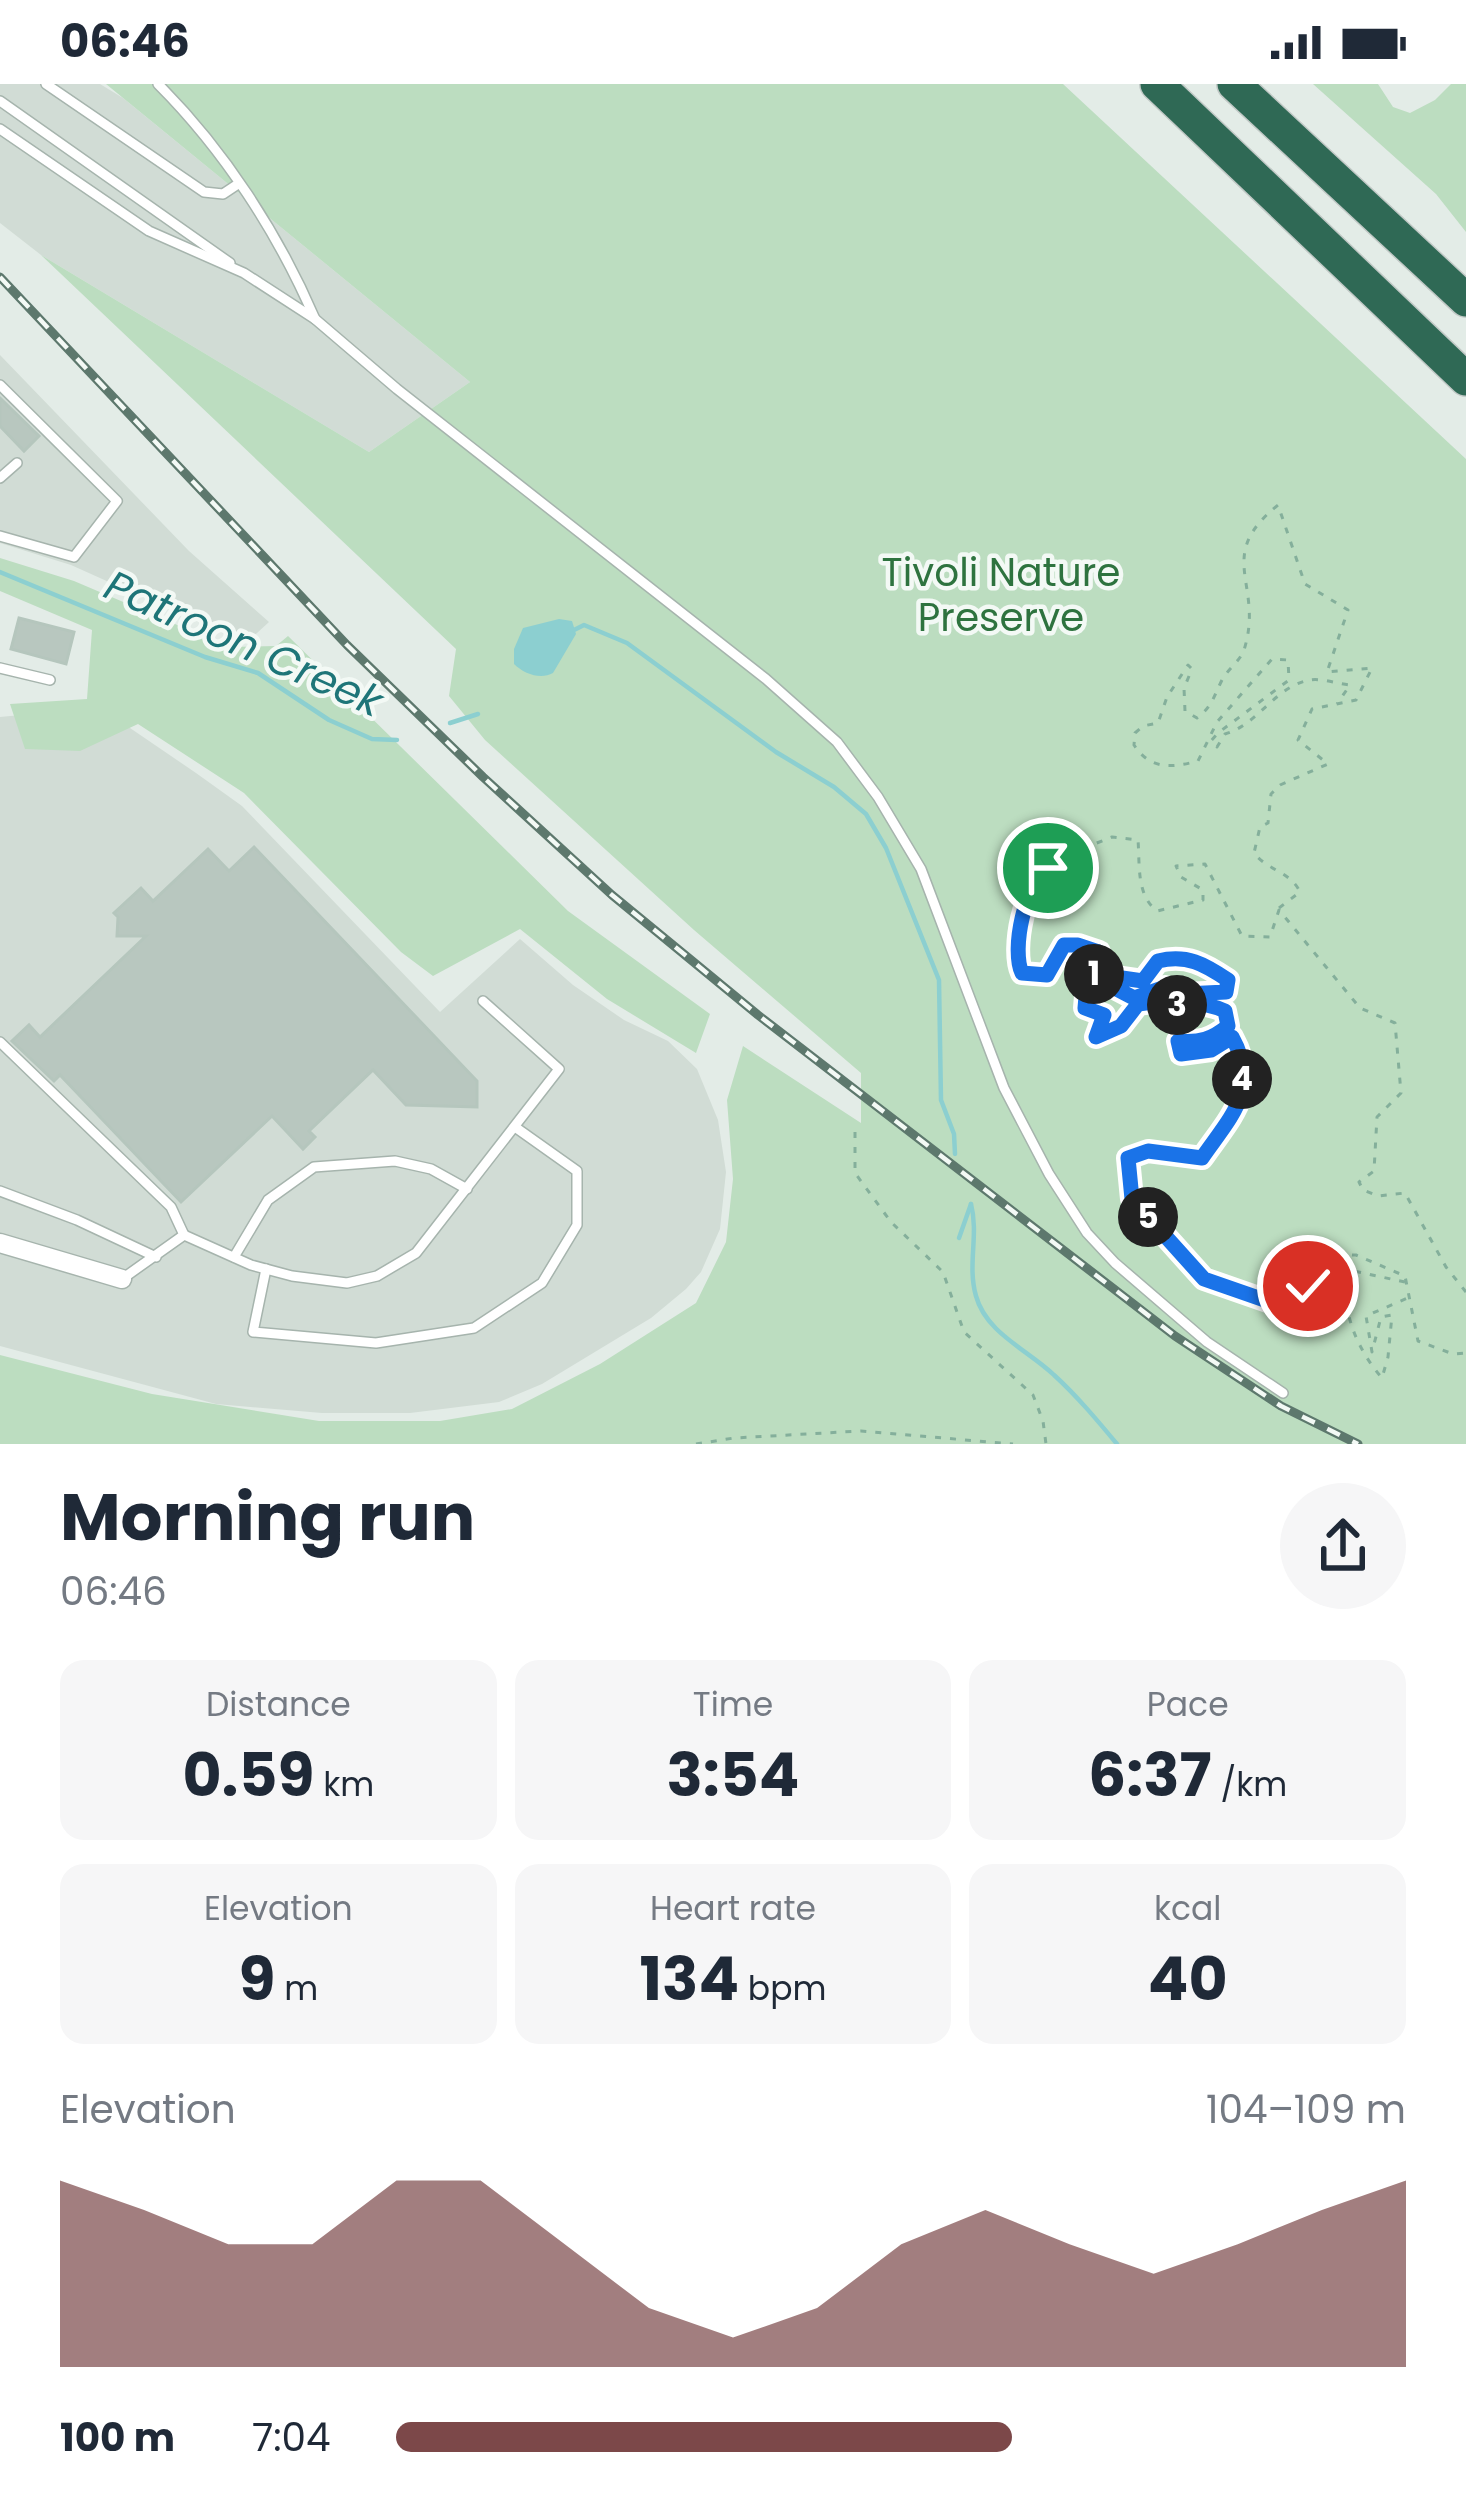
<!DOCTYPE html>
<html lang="en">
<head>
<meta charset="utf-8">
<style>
	body { margin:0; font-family:Poppins,sans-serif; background:#f6f6f7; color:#1f2937; height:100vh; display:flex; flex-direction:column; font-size:45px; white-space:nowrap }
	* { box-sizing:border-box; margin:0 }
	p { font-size:39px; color:#747a83 }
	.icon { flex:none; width:66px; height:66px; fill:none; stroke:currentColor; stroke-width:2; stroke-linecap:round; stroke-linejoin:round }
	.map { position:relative; height:1360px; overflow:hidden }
	.drawer { display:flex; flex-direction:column; background:#fff; flex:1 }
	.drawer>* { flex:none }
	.pin { position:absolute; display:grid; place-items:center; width:102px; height:102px; color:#fff; margin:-51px; border:6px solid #fff; border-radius:50%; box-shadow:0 3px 12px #0007 }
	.km { position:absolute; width:60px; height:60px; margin:-30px; border-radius:50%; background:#222; color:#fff; font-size:33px; line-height:60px; text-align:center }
	.round { display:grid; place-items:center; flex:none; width:126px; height:126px; border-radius:63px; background:#f6f6f7 }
	.summary { display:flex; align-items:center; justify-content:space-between; height:204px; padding:0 60px }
	h1 { font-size:66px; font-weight:700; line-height:90px }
	.figures { display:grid; grid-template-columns:repeat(3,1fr); gap:18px; height:204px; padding:12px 60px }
	.figures div { display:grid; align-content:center; border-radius:24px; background:#f6f6f7; text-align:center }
	.figures b { font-size:60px; font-weight:700 }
	.figures small { font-size:33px; font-weight:400 }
	.figures p { font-size:33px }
	.chart { height:336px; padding:24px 60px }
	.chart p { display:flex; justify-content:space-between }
	.chart svg { width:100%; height:216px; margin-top:12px; fill:#7c4849; opacity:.7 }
	ul { padding:0 60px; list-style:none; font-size:39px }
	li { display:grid; grid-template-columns:192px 144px 1fr; align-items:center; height:90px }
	li i { height:30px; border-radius:15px; background:#7c4849 }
	.status { display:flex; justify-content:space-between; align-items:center; height:84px; padding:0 60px; background:#fff; direction:ltr }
	.status svg { height:33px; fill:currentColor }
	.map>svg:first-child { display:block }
</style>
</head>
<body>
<div class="status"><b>06:46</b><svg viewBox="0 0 49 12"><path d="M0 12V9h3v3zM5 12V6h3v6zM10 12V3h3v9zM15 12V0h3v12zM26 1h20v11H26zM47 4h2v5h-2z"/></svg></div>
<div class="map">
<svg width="1466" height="1360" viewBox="0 0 1466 1360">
	<rect width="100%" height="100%" fill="#e3ece7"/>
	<g fill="#d1dcd5">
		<path d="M 0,0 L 100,0 L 123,14 L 470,298 L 369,368 L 41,171 L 0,139 Z"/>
		<path d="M 0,271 L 189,467 L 269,538 L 247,558 L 229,552 L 71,481 L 0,459 Z"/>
		<path d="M 31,630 L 112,637 L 130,644 L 196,689 L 242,722 L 440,928 L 520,855 L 573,901 L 624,936 L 668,957 L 697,985 L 718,1036 L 726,1088 L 720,1145 L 701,1188 L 686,1205 L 651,1234 L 542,1300 L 499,1318 L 410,1329 L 322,1329 L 216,1320 L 0,1262 L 0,633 Z"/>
	</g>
	<g fill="#bcddc0">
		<path d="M 106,0 L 1063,0 L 1466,375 L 1466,1360 L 0,1360 L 0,1271 L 152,1310 L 319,1337 L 440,1337 L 512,1325 L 600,1280 L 696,1219 L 726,1158 L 733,1095 L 727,1016 L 743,962 L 861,1039 L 861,989 L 694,846 L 485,656 L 449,612 L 456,565 L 41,171 L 369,368 L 470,298 Z"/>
		<path d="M 1313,0 L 1378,0 L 1393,23 L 1410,29 L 1435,16 L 1451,0 L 1466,0 L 1466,148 L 1436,110 Z"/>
		<path d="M 0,474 L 74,497 L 229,563 L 276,562 L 288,552 L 568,827 L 710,930 L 696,969 L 607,915 L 520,845 L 433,892 L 401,868 L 244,709 L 138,640 L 80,667 L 25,665 L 10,620 L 87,615 L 92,546 L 0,507 Z"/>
	</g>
	<path fill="#8ccfd0" d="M 559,535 L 572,537 L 576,550 L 553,589 C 541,596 524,590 514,580 L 514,565 L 523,544 Z"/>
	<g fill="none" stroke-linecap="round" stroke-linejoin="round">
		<g stroke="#8ccfd0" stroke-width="4.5">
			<path d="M 0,488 L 205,573 L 258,589 L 329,636 L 372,655 L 397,656"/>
			<path d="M 574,546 L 584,541 L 627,559 L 776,668 L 834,703 L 866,730 L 886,764 L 939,896 L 941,1016 L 954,1050 L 955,1070"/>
			<path d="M 450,639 L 478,630"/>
			<path d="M 971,1120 C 979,1151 967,1181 976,1212 C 986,1249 1028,1266 1054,1291 C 1077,1312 1097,1336 1117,1360"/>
			<path d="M 959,1154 L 971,1120"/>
		</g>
	</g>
	<g fill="#b8c7bf" stroke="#b5c6bd" stroke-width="3">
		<path d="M 0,314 L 39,352 L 24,367 L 0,342 Z"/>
		<path d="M 19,534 L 74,548 L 66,580 L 11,565 Z"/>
		<path d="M 254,763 L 477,997 L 477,1023 L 406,1021 L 373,986 L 309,1047 L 315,1053 L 303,1065 L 272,1032 L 181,1118 L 60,991 L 54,997 L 12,957 L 29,941 L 40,953 L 146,852 L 117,852 L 118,833 L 114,829 L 141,804 L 153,817 L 208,765 L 229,787 Z"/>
	</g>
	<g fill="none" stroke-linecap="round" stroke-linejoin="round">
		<g stroke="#a6b4ad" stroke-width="12">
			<g id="lane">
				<path d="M 46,0 L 204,108 L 223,110 L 238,100"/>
				<path d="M 158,0 C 224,66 278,149 315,235"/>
				<path d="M 0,17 L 230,179"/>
				<path d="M 0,45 L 149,147 L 244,189 L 315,235 L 397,305 L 766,595 L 837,658 L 878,713 L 921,785 L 1004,1004 L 1049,1090 L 1087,1149 L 1115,1179 L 1207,1258 L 1283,1309"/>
				<path d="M 0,301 L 117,417 L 74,473 L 0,452"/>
				<path d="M 0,394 L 17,379"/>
				<path d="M 0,584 L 50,596"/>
				<path d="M 0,958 L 171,1123 L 184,1151 L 122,1195"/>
				<path d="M 0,1107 L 77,1136 L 156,1173"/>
				<path d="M 184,1151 L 251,1181 L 292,1192 L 347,1199 L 377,1192 L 416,1169 L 559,985 L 483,917"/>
				<path d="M 234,1173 L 268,1116 L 314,1083 L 395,1077 L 431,1085 L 467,1105"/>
				<path d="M 266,1185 L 253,1248 L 376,1259 L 474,1244 L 542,1199 L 577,1141 L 577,1087 L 515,1043"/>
			</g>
		</g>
		<g stroke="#a6b4ad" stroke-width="21">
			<path id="street" d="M 0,1159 L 122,1195"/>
		</g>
		<g stroke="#c1c9c6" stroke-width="36">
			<g id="highway">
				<path d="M 1157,0 L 1466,295"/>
				<path d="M 1234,0 L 1466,216"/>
			</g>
		</g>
		<g stroke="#84af9b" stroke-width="3" stroke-dasharray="6 9" stroke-linecap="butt">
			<path d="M 1279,824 L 1300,808 C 1291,788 1267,786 1254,769 L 1260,743 L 1268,739 L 1271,710 L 1280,701 L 1328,680 L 1298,656 L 1312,625 L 1356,616 L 1372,584 L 1327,588 L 1348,526 L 1305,500 L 1278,421 C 1213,473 1265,500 1244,566 C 1240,577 1228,585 1222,596 C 1214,612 1212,623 1197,634 L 1185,627 L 1184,604 L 1192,585 L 1188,581 L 1167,613 L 1158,639 L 1143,642 L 1135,649 L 1134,661 C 1150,686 1172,684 1198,677 L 1217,638 L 1272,575 L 1288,576 L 1289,596 L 1218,649 L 1211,657 L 1217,663 L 1225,650 C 1258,641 1275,602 1310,596 C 1321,594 1339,600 1350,601 L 1337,620"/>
			<path d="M 855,1048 L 855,1089 L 891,1138 L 943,1188 L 964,1248 L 1033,1311 L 1043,1337 L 1046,1360"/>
			<path d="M 1405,1198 L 1349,1186 C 1339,1225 1357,1265 1382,1294 L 1388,1273 L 1392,1231 L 1381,1233 L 1372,1268 L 1366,1232 L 1410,1213"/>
			<path d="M 1466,1208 L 1446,1183 L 1405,1109 L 1378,1112 L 1363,1106 L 1359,1098 L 1374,1087 L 1377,1033 L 1401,1009 L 1395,939 L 1360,924 L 1279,826 L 1270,853 L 1242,852 L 1205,780 L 1176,782 L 1181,793 L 1203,806 L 1203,816 L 1157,827 C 1136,811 1140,781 1138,756 L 1112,753 L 1069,770 L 1060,753 C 1044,792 1001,844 1022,889 L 1047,891 L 1064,861 L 1078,861 L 1099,868 L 1094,890 L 1143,897 L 1158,877 C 1187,870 1204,880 1228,896 L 1226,908 L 1185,910 L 1165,903 L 1134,914 L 1111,902 L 1093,903 L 1086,912 L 1085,924 L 1104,931 L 1096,953 L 1121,942 L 1138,920 C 1163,916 1201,916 1225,927 L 1228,942 C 1211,956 1200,959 1178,957 L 1181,971 L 1212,966 L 1233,953 C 1261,1005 1231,1032 1202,1074 L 1148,1067 L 1128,1074 L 1132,1115 L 1205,1195 L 1299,1228 L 1308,1202 L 1312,1170 L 1356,1171 L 1405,1192 L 1418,1257 L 1453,1270 L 1466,1269"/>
			<path d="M 696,1360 L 734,1354 L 861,1347 L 1013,1360"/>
		</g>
		<use href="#lane" stroke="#fff" stroke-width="9"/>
		<use href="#street" stroke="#fff" stroke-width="18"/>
		<use href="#highway" stroke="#2f6955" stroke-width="33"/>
		<g stroke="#5d786d" stroke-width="9">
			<path id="rail" d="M 0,193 L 347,561 L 483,693 L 612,811 L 758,931 L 1175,1252 L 1281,1322 L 1358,1360"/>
		</g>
		<use href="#rail" stroke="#f3f9f5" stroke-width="4.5" stroke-dasharray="14" stroke-linecap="butt"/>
	</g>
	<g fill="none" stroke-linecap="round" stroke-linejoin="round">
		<g stroke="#fff" stroke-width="24">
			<path id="route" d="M 1048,784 C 1025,800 1011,865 1022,889 L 1047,891 L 1064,861 L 1078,861 L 1099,868 L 1094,890 L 1143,897 L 1158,877 C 1187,870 1204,880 1228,896 L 1226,908 L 1185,910 L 1165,903 L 1134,914 L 1111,902 L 1093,903 L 1086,912 L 1085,924 L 1104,931 L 1096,953 L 1121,942 L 1138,920 C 1163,916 1201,916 1225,927 L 1228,942 C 1212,955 1200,959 1178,957 L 1181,970 L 1211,966 L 1232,953 C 1261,1005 1231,1032 1202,1074 L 1148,1067 L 1128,1074 L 1132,1115 L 1204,1195 L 1299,1228 L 1308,1202"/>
		</g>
		<use href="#route" stroke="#1a73e8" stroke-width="15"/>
	</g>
	<g text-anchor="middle" stroke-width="9" stroke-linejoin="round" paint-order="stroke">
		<g font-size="39" fill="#2e733f" stroke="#f3f9f5">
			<text x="1001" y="502">Tivoli Nature<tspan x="1001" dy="45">Preserve</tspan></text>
		</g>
		<g font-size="42" font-style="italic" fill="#1e7578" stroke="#f3f9f5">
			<text transform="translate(244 559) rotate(24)" y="15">Patroon Creek</text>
		</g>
	</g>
</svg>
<div class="pin" style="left:1048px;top:784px;background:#1e9e55"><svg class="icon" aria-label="arrive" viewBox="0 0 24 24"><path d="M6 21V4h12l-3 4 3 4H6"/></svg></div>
<div class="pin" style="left:1308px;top:1202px;background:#d93025"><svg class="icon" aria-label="check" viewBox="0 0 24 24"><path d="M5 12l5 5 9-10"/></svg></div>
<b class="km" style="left:1094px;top:890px">1</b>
<b class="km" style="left:1177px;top:921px">3</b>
<b class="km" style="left:1242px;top:995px">4</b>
<b class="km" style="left:1148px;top:1133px">5</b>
</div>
<section class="drawer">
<div class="summary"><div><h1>Morning run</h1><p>06:46</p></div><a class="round"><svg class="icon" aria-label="share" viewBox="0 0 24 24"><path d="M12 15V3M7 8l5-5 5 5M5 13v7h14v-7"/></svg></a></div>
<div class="figures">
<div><p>Distance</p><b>0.59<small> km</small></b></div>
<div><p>Time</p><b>3:54</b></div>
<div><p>Pace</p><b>6:37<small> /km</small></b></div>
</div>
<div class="figures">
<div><p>Elevation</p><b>9<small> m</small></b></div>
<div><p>Heart rate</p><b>134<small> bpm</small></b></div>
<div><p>kcal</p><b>40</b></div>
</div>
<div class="chart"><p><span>Elevation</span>104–109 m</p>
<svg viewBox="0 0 160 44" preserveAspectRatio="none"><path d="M0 44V6L10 12L20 19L30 19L40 6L50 6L60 19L70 32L80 38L90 32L100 19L110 12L120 19L130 25L140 19L150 12L160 6V44z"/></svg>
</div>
<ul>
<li><b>100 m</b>7:04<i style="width:61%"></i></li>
</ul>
</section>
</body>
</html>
